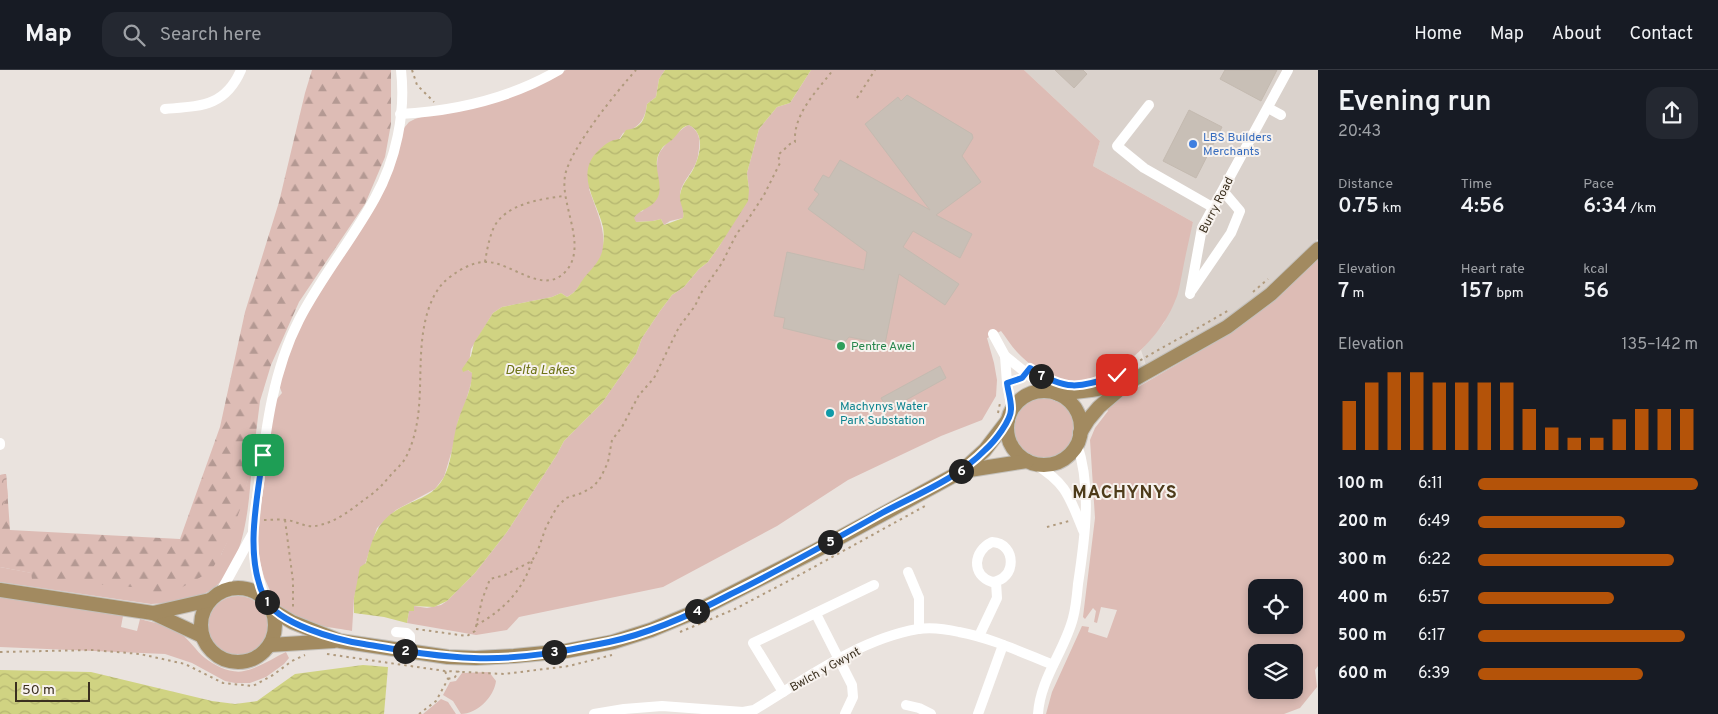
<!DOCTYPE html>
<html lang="en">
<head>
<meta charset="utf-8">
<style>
	body { margin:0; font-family:Overpass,sans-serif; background:#242831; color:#f1f3f6; height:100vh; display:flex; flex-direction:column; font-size:19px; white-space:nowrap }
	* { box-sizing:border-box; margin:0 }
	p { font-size:16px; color:#9ea1a6 }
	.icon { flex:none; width:28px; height:28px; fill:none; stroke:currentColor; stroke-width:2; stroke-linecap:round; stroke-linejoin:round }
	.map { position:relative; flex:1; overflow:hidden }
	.side { display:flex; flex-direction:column; background:#171b24; width:400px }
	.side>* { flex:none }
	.controls { position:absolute; left:1248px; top:509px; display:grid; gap:10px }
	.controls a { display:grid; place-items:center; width:55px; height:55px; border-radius:10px; background:#171b24; box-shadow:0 2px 8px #0003; font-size:25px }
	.scale { position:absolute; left:15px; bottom:12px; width:75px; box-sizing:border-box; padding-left:5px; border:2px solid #3b301f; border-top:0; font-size:14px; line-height:18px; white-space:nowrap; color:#3b301f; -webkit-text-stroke:4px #f7f2ee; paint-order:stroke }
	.pin { position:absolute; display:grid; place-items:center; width:42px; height:42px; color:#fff; margin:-21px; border-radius:10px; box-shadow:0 2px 8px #0006 }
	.km { position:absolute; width:25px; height:25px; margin:-12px; border-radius:50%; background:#222; color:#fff; font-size:14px; line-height:25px; text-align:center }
	.round { display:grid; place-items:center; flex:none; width:52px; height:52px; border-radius:15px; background:#242831 }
	.head { display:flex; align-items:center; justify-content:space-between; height:85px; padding:0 20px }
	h1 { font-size:28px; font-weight:600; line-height:38px }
	.metrics { display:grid; grid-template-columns:repeat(3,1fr); gap:8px; height:85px; padding:5px 20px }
	.metrics div { display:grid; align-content:center }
	.metrics b { font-size:21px; font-weight:600 }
	.metrics small { font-size:14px; font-weight:400 }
	.metrics p { font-size:14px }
	.chart { height:140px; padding:10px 20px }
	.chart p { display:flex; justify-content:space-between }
	.chart svg { width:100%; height:90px; margin-top:5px; stroke:#b45309; stroke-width:6 }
	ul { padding:0 20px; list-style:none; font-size:16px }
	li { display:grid; grid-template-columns:80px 60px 1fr; align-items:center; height:38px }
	li i { height:12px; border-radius:6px; background:#b45309 }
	header { display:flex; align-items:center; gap:30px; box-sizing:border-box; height:70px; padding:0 25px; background:#171b24; border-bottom:1px solid #363941 }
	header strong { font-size:24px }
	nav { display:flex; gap:28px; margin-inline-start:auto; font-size:18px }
	.search { width:350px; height:45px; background:#242831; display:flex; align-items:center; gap:12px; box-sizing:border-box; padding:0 18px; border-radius:15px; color:#9ea1a6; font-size:19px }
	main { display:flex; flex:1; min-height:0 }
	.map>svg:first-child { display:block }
</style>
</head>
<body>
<header>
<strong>Map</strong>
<div class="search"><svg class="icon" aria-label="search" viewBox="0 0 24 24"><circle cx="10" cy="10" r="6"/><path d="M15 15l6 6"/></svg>Search here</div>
<nav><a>Home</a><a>Map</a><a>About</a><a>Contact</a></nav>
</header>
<main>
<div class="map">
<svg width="1318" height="644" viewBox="0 0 1318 644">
	<defs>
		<pattern id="forest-firs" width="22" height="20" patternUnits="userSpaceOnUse" patternTransform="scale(1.25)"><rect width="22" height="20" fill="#ddbcb5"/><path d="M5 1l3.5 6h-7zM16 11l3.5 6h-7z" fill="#b49993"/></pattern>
		<pattern id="park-crowns" width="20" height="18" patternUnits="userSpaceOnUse" patternTransform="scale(1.25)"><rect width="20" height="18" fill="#ddbcb5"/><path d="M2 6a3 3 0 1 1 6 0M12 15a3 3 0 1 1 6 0" fill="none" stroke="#b49993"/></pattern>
		<pattern id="water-waves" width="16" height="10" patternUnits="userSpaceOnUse" patternTransform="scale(1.25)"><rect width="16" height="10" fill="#d0d382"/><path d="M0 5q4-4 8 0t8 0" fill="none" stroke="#b4b570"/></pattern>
	</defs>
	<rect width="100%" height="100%" fill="#eae3de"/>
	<path fill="#dad2cc" d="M 1024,0 L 1318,0 L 1318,169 L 1297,193 L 1255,229 L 1199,267 L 1146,295 L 1141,280 L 1164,253 L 1193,152 L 1093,96 L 1100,71 Z"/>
	<g fill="#ddbcb5" fill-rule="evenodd">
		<path d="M 566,0 L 665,0 L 659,9 L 656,27 L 647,34 C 645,51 638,58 623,63 L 589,119 C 597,143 613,172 596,197 C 592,201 588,204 585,208 C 577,217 578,221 567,227 L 561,223 L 552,227 L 502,237 L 493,243 L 471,279 L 468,300 L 472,303 L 472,310 L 465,334 L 458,351 L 455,370 L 444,407 L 435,419 L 396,440 L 377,458 L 354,528 L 352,561 C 334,557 305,557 292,543 L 291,544 L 282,538 L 272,525 L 264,507 L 259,488 L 258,468 L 266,389 L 275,331 L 282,323 L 279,315 L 289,281 L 301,253 L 330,203 L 372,142 L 404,58 L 409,52 L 415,49 L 559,4 Z"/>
		<path d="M 811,0 L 1024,0 L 1100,71 L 1093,96 L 1193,152 C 1189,170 1185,187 1182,204 C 1180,213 1179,223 1175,231 C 1161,269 1106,323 1062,311 C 1046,307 1028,294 1017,282 C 1011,276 1006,267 1001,261 L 987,268 L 994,293 L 997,310 L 996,326 L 982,350 L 941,366 L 848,410 L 777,456 L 663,517 L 519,547 L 507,560 L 476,565 L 407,553 L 409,541 L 414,536 L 427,538 L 441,535 L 447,531 L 475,503 L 507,462 L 556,386 L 564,371 L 602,333 L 636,284 L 642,268 L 660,241 L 672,225 L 684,217 L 699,199 L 708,192 L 720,175 L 749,120 L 747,103 L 759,59 L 777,37 L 790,33 Z"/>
		<path d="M 689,55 C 702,63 700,73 698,86 C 697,90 696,93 694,97 C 689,106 681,114 680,125 C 680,133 686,140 683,148 L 670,151 L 664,155 L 661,149 L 653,151 L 635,152 L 633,148 L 636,143 L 643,141 C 648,128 652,116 656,103 C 658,97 656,91 659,84 C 662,77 682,57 689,55 Z"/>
		<path d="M 1318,188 L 1318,596 L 1315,600 L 1317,617 L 1300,638 L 1284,644 L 1046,644 L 1052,622 L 1082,556 L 1089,557 L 1088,562 L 1107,568 L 1117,540 L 1101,537 L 1097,553 L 1094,552 L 1096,541 L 1093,538 L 1085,549 L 1083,547 L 1095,448 L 1090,370 L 1095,358 L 1108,341 L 1106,338 L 1114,331 L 1224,267 L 1293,213 ZM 1256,518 L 1294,518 L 1294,555 L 1256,555 ZM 1256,582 L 1294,582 L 1294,620 L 1256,620 Z"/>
		<circle cx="1044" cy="359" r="32"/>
		<path d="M 252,394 C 249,432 246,496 211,520 C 193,531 172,533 151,534 L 0,512 L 0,497 L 32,503 L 32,508 L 221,485 C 235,456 244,426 252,394 Z"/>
		<path d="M 0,526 L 123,546 L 121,557 L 137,561 L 140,549 C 154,553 169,555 180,563 C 190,570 196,581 205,588 C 215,596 232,604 244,601 C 259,598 273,588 286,582 L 289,588 L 284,594 L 266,607 L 250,613 L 235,613 L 225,611 L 192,593 L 165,584 L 0,577 Z"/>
		<circle cx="238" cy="556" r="30"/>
		<path d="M 489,602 L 496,611 C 494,627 477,644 461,644 L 453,631 L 443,625 L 450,612 L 456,611 L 462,603 Z"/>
		<path d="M 441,629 L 448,632 L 456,644 L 423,644 Z"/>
	</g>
	<path fill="url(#forest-firs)" d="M 312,0 L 391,0 L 391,54 L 385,87 L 365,134 L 299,232 L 271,295 L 260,331 L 252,395 L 242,434 L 230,467 L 221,485 L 210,502 L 168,525 L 144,523 L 144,518 L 32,509 L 31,503 L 0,497 L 0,405 L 6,404 L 10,460 L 180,469 L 220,357 L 245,242 L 279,132 L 305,23 Z"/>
	<path fill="url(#park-crowns)" d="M 6,404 L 8,427 L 0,440 L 0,405 Z"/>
	<g fill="url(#water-waves)" fill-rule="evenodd">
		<path d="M 665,0 L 811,0 L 790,33 L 777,37 L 759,59 L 747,103 L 749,120 L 748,131 L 720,175 L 708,192 L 699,199 L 684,217 L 672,225 L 660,241 L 642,268 L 636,284 L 602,333 L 564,371 L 556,386 L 507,462 L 475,503 L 447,531 L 434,537 L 414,536 L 414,541 L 409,541 L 407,553 L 384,547 L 354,543 L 354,528 L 360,497 L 366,493 C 373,464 379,447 408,434 C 416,430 428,426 435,419 C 453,403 451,372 458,351 C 463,335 472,320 472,303 L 468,300 L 463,302 L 462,299 L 471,286 L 474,273 L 493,243 L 502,237 L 552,227 L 561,223 L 567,227 C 578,221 577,217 584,208 C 592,198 602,190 603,176 C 604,170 604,163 603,157 C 597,131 573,103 600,79 C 607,73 610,70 620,69 L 626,60 C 642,58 645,49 647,34 L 656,27 L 659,9 ZM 689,55 C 704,63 701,80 696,93 C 692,105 682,112 680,125 C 679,133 685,140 683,148 L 664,155 L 661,149 L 653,151 L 636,152 L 634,148 C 639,139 651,139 657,129 C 666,112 648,95 663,77 C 666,74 669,72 672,70 C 678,64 681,57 689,55 Z"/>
		<path d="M 363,595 L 388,597 L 384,644 L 0,644 L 0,600 L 91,602 L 212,631 L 235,634 L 257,631 L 295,604 Z"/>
	</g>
	<g fill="#c8bfb6" stroke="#c4bab0">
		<path d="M 1055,0 L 1083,0 L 1087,4 L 1074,18 Z"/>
		<path d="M 1225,0 L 1277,0 L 1261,31 L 1220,9 Z"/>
		<path d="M 907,25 L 972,64 L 973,68 L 962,86 L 981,112 L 936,145 L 972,164 L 960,188 L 913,161 L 903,177 L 959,214 L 945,235 L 899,204 L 885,274 L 849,267 L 844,273 L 783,258 L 785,248 L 774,246 L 787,182 L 864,200 L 867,182 L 808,139 L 819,124 L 814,120 L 823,105 L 829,108 L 840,90 L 930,140 L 865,54 L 898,27 L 901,31 Z"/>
		<path d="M 1189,40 L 1222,57 L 1196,108 L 1163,91 Z"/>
		<path d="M 940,296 L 946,308 L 888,340 L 881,328 Z"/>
	</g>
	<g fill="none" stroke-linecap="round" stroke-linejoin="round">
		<g stroke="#c4c1bc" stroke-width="16">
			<g id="major">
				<circle cx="1044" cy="358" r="37"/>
				<path d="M 1058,324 L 1091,320 L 1126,314"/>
				<path d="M 1080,363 L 1088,350 L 1099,337 L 1126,314 L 1227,257 L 1271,224 L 1318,179"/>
				<path d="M 963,401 L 1027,391"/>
				<circle cx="238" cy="555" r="37"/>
				<path d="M 0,520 L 153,543 L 202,566"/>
				<path d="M 272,540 L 292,552 L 340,571 L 448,587 L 476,588 L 514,586 L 566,581 L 613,572 L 651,560 L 697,541 L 815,481 L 962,401 L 985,380 L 1008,350"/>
				<path d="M 153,543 L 210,530"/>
				<path d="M 270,575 L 334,571"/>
			</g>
		</g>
		<g stroke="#b09a7d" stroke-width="2" stroke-dasharray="2.5 4" stroke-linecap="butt">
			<path d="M 412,0 L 417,15 L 434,32"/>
			<path d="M 857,28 L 875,0"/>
			<path d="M 485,192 C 487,180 489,168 494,157 C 506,134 540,129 564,126"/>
			<path d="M 1253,222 L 1268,209"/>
			<path d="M 1129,297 C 1162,277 1196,260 1229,240"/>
			<path d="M 998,343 L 1000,333"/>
			<path d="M 264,450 C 272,450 280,449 287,450 C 299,452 307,459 320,455 C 338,451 353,438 368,427 C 377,421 383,414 390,406 C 395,400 401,395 405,389 C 428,346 415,298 425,252 C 428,238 433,225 442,214 C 452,204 470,192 485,192 C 511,191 543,227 566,201 C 588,176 560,135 565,106 C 569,80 618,20 636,0"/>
			<path d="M 285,450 L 293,511 L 293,539"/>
			<path d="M 1047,457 L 1069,451"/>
			<path d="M 476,555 C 503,541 523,520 532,491"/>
			<path d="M 416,559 L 467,566 L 475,561 L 482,530 L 490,509 L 505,505 L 532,491 L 538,480 L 546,457 L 557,437 L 566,428 L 582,423 L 594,416 L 601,407 L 608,392 L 612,370 L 622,357 L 639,325 L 654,308 L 679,257 L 695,236 L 701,223 L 722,193 L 737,163 L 745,154 L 764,125 L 780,93 L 778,85 L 790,74 L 795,72 C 793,44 817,21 833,0"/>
			<path d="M 680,562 L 735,539 L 794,508 L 925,436"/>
			<path d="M 0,582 L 92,580 L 140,584 L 185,594 L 223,613 L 253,616 L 273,605 L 292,591 L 305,585"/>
			<path d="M 327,584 L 445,601 L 504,604 L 569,596 L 612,585"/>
			<path d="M 448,609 L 455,607 L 459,601"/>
			<path d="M 419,644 L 436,631 L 448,609 L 445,601"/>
		</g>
		<g stroke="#fff" stroke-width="10">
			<path d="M 1149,35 L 1117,76 L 1144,98 L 1214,138"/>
			<path d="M 1268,38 L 1281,45"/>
			<path d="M 165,39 C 200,36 225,37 241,0"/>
			<path d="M 400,44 C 456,41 511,28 559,0"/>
			<path d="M 1192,220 L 1231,163 L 1240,141 L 1223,121"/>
			<path d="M 1190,224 L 1202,158 L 1288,0"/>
			<path d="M 993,264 L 1005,286 L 1050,322"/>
			<path d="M 1005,286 L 1007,313 L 1012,340"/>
			<path d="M 0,373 L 0,375"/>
			<path d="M 1035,394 C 1067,414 1069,426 1083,460"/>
			<path d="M 992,472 C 1017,473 1017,510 992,512 C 971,505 973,481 992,472 Z"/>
			<path d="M 908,502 L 919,528 L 919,559"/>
			<path d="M 220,523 L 253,463"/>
			<path d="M 265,529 C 258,508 252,486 253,463 C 253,447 257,430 259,414 C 266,358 273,301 299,250 C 321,207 352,170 375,128 C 396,90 406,43 401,0"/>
			<path d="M 816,544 L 852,615 L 853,627 L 845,644"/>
			<path d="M 396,562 L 407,563 L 410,566 L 410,581"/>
			<path d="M 979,566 L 997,528 L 996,512"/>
			<path d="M 783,622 L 753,573 L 874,515"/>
			<path d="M 906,635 L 919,638 L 931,644"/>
			<path d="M 594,644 L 624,639 L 662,636 L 743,642 L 754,640 C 804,610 859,569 918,559 C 931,557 946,559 959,562 C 992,568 1023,583 1053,595"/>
			<path d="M 978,644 L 1003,575"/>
			<path d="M 1038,644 C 1040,609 1065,580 1073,548 C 1076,537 1077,525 1078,514 C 1085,468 1092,418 1077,374"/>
		</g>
		<use href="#major" stroke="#a28a60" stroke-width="14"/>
	</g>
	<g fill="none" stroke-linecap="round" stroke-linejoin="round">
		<g stroke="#fff" stroke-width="10">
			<path id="route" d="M 263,385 C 257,430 244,486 265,529 C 278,554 337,570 364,574 C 400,580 437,587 474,588 C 519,590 565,581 609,572 C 651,563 693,544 731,524 C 782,499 832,471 882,443 C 917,424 957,409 985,380 C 994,372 1012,350 1011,338 C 1011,330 1008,321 1007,313 L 1022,308 L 1030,298 C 1067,322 1078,318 1117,305"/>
		</g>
		<use href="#route" stroke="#1a73e8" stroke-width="6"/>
	</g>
	<circle fill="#3f7fe0" stroke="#f7f2ee" stroke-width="2" cx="1193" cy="74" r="5"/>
	<circle fill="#2e9e5b" stroke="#f7f2ee" stroke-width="2" cx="841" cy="276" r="5"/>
	<circle fill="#0f9aa8" stroke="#f7f2ee" stroke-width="2" cx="830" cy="343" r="5"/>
	<g text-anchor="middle" stroke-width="4" stroke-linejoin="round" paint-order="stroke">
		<g font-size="12" fill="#366cbe" stroke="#f7f2ee" text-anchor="start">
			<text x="1203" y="71">LBS Builders<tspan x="1203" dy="14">Merchants</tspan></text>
		</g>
		<g font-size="12" fill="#3b301f" stroke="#f7f2ee">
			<text transform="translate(1216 135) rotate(-63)" y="4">Burry Road</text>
			<text transform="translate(825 599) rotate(-29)" y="4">Bwlch y Gwynt</text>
		</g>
		<g font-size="12" fill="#27864d" stroke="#f7f2ee" text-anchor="start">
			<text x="851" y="280">Pentre Awel</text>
		</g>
		<g font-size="12" fill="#0d838f" stroke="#f7f2ee" text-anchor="start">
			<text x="840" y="340">Machynys Water<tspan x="840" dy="14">Park Substation</tspan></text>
		</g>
		<g font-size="14" font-style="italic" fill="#6e7417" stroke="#f7f2ee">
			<text x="540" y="304">Delta Lakes</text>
		</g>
		<g font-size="18" font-weight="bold" letter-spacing="1" fill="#4d3b1a" stroke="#f7f2ee">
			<text x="1125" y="428">MACHYNYS</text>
		</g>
	</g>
</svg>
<div class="controls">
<a><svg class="icon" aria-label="locate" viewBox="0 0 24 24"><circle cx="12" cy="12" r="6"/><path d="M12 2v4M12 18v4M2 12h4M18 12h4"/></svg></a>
<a><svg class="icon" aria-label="layers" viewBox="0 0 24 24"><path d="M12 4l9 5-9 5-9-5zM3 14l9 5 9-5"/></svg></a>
</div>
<div class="scale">50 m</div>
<div class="pin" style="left:263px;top:385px;background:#1e9e55"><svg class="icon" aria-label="arrive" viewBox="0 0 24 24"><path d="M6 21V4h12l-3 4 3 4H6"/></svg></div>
<div class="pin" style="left:1117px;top:305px;background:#d93025"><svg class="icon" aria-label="check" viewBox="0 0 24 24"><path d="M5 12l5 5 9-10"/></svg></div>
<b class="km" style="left:267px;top:532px">1</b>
<b class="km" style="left:405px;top:581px">2</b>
<b class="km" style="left:554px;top:582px">3</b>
<b class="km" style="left:697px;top:541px">4</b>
<b class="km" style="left:830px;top:472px">5</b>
<b class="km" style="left:961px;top:401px">6</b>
<b class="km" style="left:1041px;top:306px">7</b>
</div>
<section class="side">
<div class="head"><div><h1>Evening run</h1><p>20:43</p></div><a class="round"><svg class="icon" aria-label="share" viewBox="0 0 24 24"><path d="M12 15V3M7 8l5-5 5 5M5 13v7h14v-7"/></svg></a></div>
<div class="metrics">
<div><p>Distance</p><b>0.75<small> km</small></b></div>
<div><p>Time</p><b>4:56</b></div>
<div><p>Pace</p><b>6:34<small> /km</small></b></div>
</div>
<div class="metrics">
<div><p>Elevation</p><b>7<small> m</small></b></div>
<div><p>Heart rate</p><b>157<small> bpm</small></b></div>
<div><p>kcal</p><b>56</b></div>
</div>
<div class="chart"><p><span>Elevation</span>135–142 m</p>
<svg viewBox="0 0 160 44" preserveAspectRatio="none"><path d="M5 44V20M15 44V11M25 44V6M35 44V6M45 44V11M55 44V11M65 44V11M75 44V11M85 44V24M95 44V33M105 44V38M115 44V38M125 44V29M135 44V24M145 44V24M155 44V24"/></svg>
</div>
<ul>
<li><b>100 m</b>6:11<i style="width:100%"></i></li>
<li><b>200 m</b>6:49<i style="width:67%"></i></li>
<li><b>300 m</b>6:22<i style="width:89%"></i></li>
<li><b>400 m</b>6:57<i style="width:62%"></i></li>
<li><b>500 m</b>6:17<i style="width:94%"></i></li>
<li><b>600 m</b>6:39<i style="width:75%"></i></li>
</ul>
</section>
</main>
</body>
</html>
